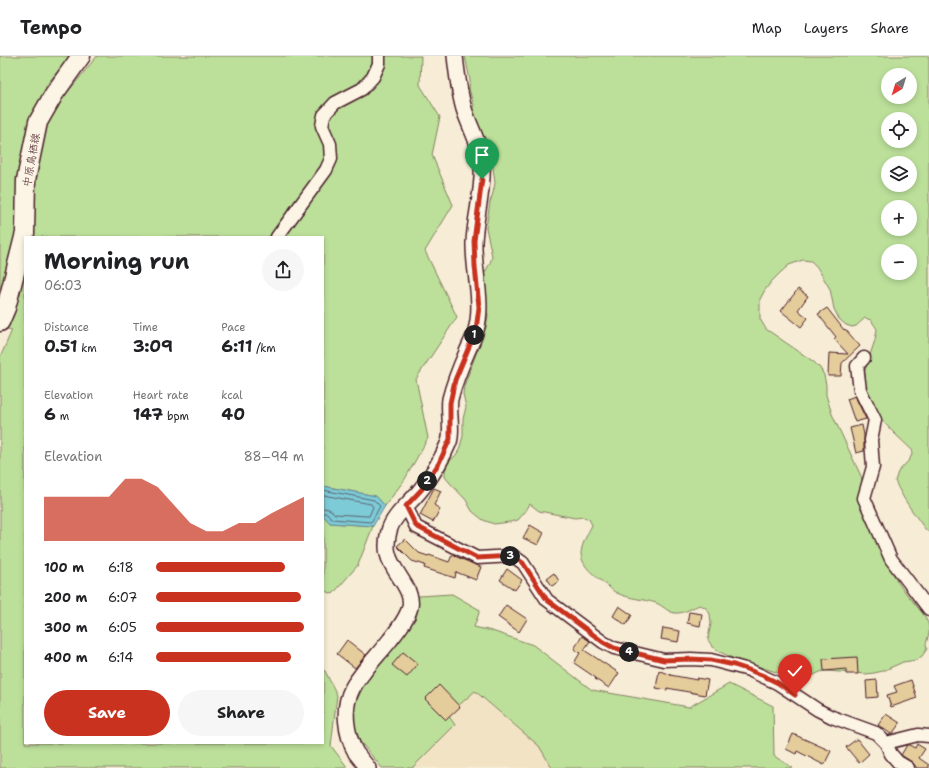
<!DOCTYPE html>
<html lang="en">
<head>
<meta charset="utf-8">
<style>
	body { margin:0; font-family:"Shantell Sans","Klee One",sans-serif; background:#f6f6f6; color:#202124; height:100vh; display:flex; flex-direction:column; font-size:15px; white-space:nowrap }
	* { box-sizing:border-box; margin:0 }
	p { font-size:13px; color:#757577 }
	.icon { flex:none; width:22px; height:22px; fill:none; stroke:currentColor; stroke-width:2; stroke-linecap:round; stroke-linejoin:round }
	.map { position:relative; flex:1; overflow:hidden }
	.panel { position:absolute; left:24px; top:180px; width:300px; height:508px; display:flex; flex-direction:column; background:#fff; border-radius:0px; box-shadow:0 2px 6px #0003 }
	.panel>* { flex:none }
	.needle { width:26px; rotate:218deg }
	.controls { position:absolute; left:881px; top:12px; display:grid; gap:8px }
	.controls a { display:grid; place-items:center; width:36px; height:36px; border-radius:50%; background:#fff; box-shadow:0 2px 6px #0003; font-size:20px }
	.pin { position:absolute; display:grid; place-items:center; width:34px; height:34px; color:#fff; margin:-41px -17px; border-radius:50% 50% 50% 0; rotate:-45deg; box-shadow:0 0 4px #0007 }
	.pin .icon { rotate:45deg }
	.km { position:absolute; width:20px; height:20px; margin:-10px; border-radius:50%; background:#222; color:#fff; font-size:11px; line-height:20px; text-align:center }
	.round { display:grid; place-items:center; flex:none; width:42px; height:42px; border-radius:21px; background:#f6f6f6 }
	.summary { display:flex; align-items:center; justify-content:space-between; height:68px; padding:0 20px }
	h1 { font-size:22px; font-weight:700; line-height:30px }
	.stats { display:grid; grid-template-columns:repeat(3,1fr); gap:6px; height:68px; padding:4px 20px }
	.stats div { display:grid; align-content:center }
	.stats b { font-size:17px; font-weight:700 }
	.stats small { font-size:11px; font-weight:400 }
	.stats p { font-size:11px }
	.chart { height:112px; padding:8px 20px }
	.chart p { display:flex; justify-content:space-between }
	.chart svg { width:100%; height:72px; margin-top:4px; fill:#c8321e; opacity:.7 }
	.action { display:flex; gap:8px; margin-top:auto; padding:8px 20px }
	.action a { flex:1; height:46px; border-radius:24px; background:#c8321e; color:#fff; font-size:16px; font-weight:700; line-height:46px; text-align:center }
	.action a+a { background:#f6f6f6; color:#202124 }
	ul { padding:0 20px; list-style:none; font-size:13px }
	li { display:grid; grid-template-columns:64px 48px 1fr; align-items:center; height:30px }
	li i { height:10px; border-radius:5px; background:#c8321e }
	header { display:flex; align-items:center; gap:24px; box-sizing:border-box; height:56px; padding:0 20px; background:#fff; border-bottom:1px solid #e0e0e0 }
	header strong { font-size:19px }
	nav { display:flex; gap:22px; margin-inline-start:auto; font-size:14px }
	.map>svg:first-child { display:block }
</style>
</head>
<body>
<header>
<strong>Tempo</strong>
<nav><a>Map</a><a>Layers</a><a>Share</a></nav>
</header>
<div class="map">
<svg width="929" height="712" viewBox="0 0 929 712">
	<rect width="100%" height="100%" fill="#f7edd6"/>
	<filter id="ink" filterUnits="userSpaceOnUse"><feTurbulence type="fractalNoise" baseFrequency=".025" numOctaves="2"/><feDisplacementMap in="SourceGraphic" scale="8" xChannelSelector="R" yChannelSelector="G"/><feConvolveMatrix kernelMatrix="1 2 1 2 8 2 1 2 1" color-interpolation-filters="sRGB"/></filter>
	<g filter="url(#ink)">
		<path fill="#f2e3c4" d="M 475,635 L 539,690 L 552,712 L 413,712 L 413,711 L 455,669 L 448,659 Z"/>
		<g fill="#bce09a" stroke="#838062" fill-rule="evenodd">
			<path d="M 0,0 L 70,0 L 45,31 L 63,42 L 97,0 L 421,0 L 420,29 L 440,61 L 432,99 L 453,149 L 425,195 L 457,261 L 416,323 L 428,382 L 405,423 L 385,450 L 376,440 L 323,430 L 323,181 L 25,181 L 25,687 L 323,687 L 323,614 L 325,615 L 337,639 L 331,690 L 348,712 L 0,712 L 0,300 L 2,297 L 12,274 L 0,271 Z"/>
			<path d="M 465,0 L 929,0 L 929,476 L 926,474 C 914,458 903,443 895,425 L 898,416 L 910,403 L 913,395 L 894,377 L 875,357 L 863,327 L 864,317 L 875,284 L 877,273 L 871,264 L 865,262 L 856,270 L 852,271 L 846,269 L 839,263 L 834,253 L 830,233 L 817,211 L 811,205 L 803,204 L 789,209 L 781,216 L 772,225 L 765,234 L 760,243 L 760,263 L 766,273 L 814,306 L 820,312 L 824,319 L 826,329 L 826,339 L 832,358 L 861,420 L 868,451 L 890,513 L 901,531 L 924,559 L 928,567 L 929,572 L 929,577 L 926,588 L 927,593 L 922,600 L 917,604 L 903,606 L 883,615 L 874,617 L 866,618 L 826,615 L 820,616 L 810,621 L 807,623 L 803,623 L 792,621 L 735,603 L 720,596 L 712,590 L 708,584 L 709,577 L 711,568 L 710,558 L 706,552 L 700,549 C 693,551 685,557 678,557 C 669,558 664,550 656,547 C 644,543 629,543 617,537 C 614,536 611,533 608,530 C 598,522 582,512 581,498 C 581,489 588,477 592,469 L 589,463 L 583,461 L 575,462 L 539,455 L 530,448 L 525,456 L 518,464 L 510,466 L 494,468 L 483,464 L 472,455 L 466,444 L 450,427 L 445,421 L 445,414 L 448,407 L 456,399 L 459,394 L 463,380 L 463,363 L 466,351 L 463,338 L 464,330 L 486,271 L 488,259 L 483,239 L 482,222 L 490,207 L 492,201 L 491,195 L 486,172 L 490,146 L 493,137 L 495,127 L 493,112 L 489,92 L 485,84 L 481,80 L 471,56 L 474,49 L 471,40 L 469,32 L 470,24 ZM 888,19 L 910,19 L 910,41 L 888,41 ZM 888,63 L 910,63 L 910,85 L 888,85 ZM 888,107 L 910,107 L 910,129 L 888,129 ZM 888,151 L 910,151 L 910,173 L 888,173 ZM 888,195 L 910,195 L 910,217 L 888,217 Z"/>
			<path d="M 323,459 L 330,467 L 373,470 L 358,509 L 333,538 L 323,534 Z"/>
			<path d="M 452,538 L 480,554 L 474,571 L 492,575 L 533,589 L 592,634 L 689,651 L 729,628 L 773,650 L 774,700 L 793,712 L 552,712 L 539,690 L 475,635 L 448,659 L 455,669 L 413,711 L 413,712 L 382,712 L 353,677 L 353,652 L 368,621 L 416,562 L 419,540 Z"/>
		</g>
		<path fill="#7bcbd7" stroke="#678692" d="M 323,430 L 376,440 L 385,450 L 373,470 L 330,467 L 323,459 Z"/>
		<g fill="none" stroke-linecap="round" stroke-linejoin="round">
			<g stroke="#5e6470" stroke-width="1">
				<path d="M 323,434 L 374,444 L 380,450 L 372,465 L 370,466 L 332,463 L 327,457 L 323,457"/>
				<path d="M 323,439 L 371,448 L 373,451 L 369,460 L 367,460 L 335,458 L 329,453 L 323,452"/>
			</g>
		</g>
		<g fill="#e5cc9b" stroke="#4a1f2b">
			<path d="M 798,233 L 808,240 L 798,254 L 808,262 L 801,271 L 781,255 Z"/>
			<path d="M 827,252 L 844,274 L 845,273 L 860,290 L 842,307 L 841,320 L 828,320 L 829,297 L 848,298 L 834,283 L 836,281 L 818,258 Z"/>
			<path d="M 855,340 L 866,363 L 855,366 L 847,343 Z"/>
			<path d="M 862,369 L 864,379 L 864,395 L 856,397 L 850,372 Z"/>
			<path d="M 434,432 L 441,435 L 434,449 L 440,453 L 433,466 L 420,459 Z"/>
			<path d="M 530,469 L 544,477 L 538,489 L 523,482 Z"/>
			<path d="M 405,483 L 419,497 L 428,500 L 429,499 L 449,506 L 452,499 L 481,511 L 476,524 L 456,516 L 455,522 L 424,512 L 425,509 L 412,505 L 397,490 Z"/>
			<path d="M 507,513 L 522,524 L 515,534 L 500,524 Z"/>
			<path d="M 554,517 L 559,525 L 552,530 L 547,522 Z"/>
			<path d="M 506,549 L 527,563 L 519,576 L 498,561 Z"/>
			<path d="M 619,550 L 632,559 L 626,569 L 613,560 Z"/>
			<path d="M 689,556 L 702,558 L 700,570 L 687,567 Z"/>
			<path d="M 663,572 L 680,575 L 678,586 L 661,583 Z"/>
			<path d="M 582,580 L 590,585 L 584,594 L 619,617 L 609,632 L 595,623 L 596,622 L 574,607 L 580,597 L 574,593 Z"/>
			<path d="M 347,584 L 366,599 L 355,612 L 337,598 Z"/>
			<path d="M 403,596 L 418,608 L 407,621 L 392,609 Z"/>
			<path d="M 857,601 L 858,618 L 846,618 L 846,613 L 824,615 L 823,603 Z"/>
			<path d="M 659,615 L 670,618 L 670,619 L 697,624 L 697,622 L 708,624 L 705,639 L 667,632 L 667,634 L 656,632 Z"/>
			<path d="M 877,624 L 878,641 L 867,642 L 866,625 Z"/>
			<path d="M 911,624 L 917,642 L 891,651 L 887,639 L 897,636 L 894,630 Z"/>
			<path d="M 439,629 L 460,651 L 446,664 L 425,643 Z"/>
			<path d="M 886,658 L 900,667 L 892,678 L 891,678 L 878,669 Z"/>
			<path d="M 793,678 L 831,695 L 824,709 L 797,695 L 796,698 L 786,693 Z"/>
			<path d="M 857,683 L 869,698 L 859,707 L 846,691 Z"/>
			<path d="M 917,688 L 925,693 L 919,702 L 929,709 L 929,712 L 917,712 L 912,706 L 901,699 L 907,689 L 909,689 L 915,692 Z"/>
		</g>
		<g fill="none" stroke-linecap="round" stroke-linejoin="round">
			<g stroke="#4a1f2b" stroke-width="15">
				<g id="minor">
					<path d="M 277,181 L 326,114 L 331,103 L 330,88 L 322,70 L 324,59 L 335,47 L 362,33 L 373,21 L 379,8 L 379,0"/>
					<path d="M 864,302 L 857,310 L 860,334 L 875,364 L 871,384 L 873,411 L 864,442 L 891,503 L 929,553"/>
					<path d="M 406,450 L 416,471 L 477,502 L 513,500 L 523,507 L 547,544 L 603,586 L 614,592 L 664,604 L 691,603 L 711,604 L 749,614 L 777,627 L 818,654 L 832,661 L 876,677 L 886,687 L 891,698 L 898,706 L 908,712"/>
					<path d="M 886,687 L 918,679 L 929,680"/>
				</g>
			</g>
			<g stroke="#4a1f2b" stroke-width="18">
				<path id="tertiary" d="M 368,712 C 364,707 360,702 356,697 C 346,679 342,652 352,633 C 355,626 361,620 365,614 C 373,604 382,594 390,584 C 397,575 407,563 410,551 C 414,533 392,516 388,498 C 386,491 387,483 389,475 C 393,459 412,446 422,432 C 433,418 442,403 449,386 C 453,374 448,356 450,343 C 454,327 460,312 467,296 C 470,289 474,282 476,274 C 484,246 473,214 474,186 C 475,161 484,133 482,109 C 481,89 470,72 464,53 C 459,36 457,18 455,0"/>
			</g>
			<g stroke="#4a1f2b" stroke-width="21">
				<path id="secondary" d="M 0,266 L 6,252 L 25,177 L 26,124 L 38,66 L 54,38 L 81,0"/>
			</g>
			<use href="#minor" stroke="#fcf5e5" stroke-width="12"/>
			<use href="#tertiary" stroke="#fcf5e5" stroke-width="15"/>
			<use href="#secondary" stroke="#fcf5e5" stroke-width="18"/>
		</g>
	</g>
	<g fill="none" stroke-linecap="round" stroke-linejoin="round" filter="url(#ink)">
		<g stroke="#fff" stroke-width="8">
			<path id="route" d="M 482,123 L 474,185 L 475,210 L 479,251 L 476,274 L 455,324 L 450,347 L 450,383 L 439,407 L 422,433 L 406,450 L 416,470 L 477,502 L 513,500 L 523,507 L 547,544 L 603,586 L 614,592 L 664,604 L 691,603 L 711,604 L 734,609 L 749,614 L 764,620 L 778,627 L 795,639"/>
		</g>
		<use href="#route" stroke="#c8321e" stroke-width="5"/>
	</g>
	<g text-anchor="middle" stroke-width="3.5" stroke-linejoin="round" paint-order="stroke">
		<g font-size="11" fill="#4a1f2b" stroke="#fcf5e5">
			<text transform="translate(31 104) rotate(-80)" y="4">中原鳥栖線</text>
		</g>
	</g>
</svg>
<div class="controls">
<a><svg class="needle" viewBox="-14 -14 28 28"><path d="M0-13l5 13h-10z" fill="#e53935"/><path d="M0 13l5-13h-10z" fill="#757577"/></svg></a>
<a><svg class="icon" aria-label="locate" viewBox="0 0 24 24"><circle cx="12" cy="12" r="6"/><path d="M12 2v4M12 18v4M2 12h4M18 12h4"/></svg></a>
<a><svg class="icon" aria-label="layers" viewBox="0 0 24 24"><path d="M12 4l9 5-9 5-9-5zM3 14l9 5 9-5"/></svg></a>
<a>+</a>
<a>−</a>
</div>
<div class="pin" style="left:482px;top:123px;background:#1e9e55"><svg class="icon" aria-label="arrive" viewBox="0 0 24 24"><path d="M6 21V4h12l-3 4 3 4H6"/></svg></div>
<div class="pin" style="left:795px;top:639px;background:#d93025"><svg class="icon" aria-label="check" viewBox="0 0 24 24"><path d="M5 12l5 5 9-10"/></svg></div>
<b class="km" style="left:474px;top:279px">1</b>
<b class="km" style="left:427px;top:425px">2</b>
<b class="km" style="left:510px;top:500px">3</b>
<b class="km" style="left:629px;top:596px">4</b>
<section class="panel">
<div class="summary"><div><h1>Morning run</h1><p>06:03</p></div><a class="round"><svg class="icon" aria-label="share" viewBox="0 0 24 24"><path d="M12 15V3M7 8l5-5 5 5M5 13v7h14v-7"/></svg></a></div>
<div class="stats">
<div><p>Distance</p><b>0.51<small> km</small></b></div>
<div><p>Time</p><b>3:09</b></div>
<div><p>Pace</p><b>6:11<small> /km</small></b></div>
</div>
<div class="stats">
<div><p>Elevation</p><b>6<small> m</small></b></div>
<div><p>Heart rate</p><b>147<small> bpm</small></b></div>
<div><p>kcal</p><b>40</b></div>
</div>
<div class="chart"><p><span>Elevation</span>88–94 m</p>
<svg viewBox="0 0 160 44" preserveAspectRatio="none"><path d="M0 44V17L10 17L20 17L30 17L40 17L50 6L60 6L70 11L80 22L90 33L100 38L110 38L120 33L130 33L140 27L150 22L160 17V44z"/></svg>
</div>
<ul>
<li><b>100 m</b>6:18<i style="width:87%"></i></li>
<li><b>200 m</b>6:07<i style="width:98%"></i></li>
<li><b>300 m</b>6:05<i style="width:100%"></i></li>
<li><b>400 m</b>6:14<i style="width:91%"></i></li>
</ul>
<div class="action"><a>Save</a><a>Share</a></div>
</section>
</div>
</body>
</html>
